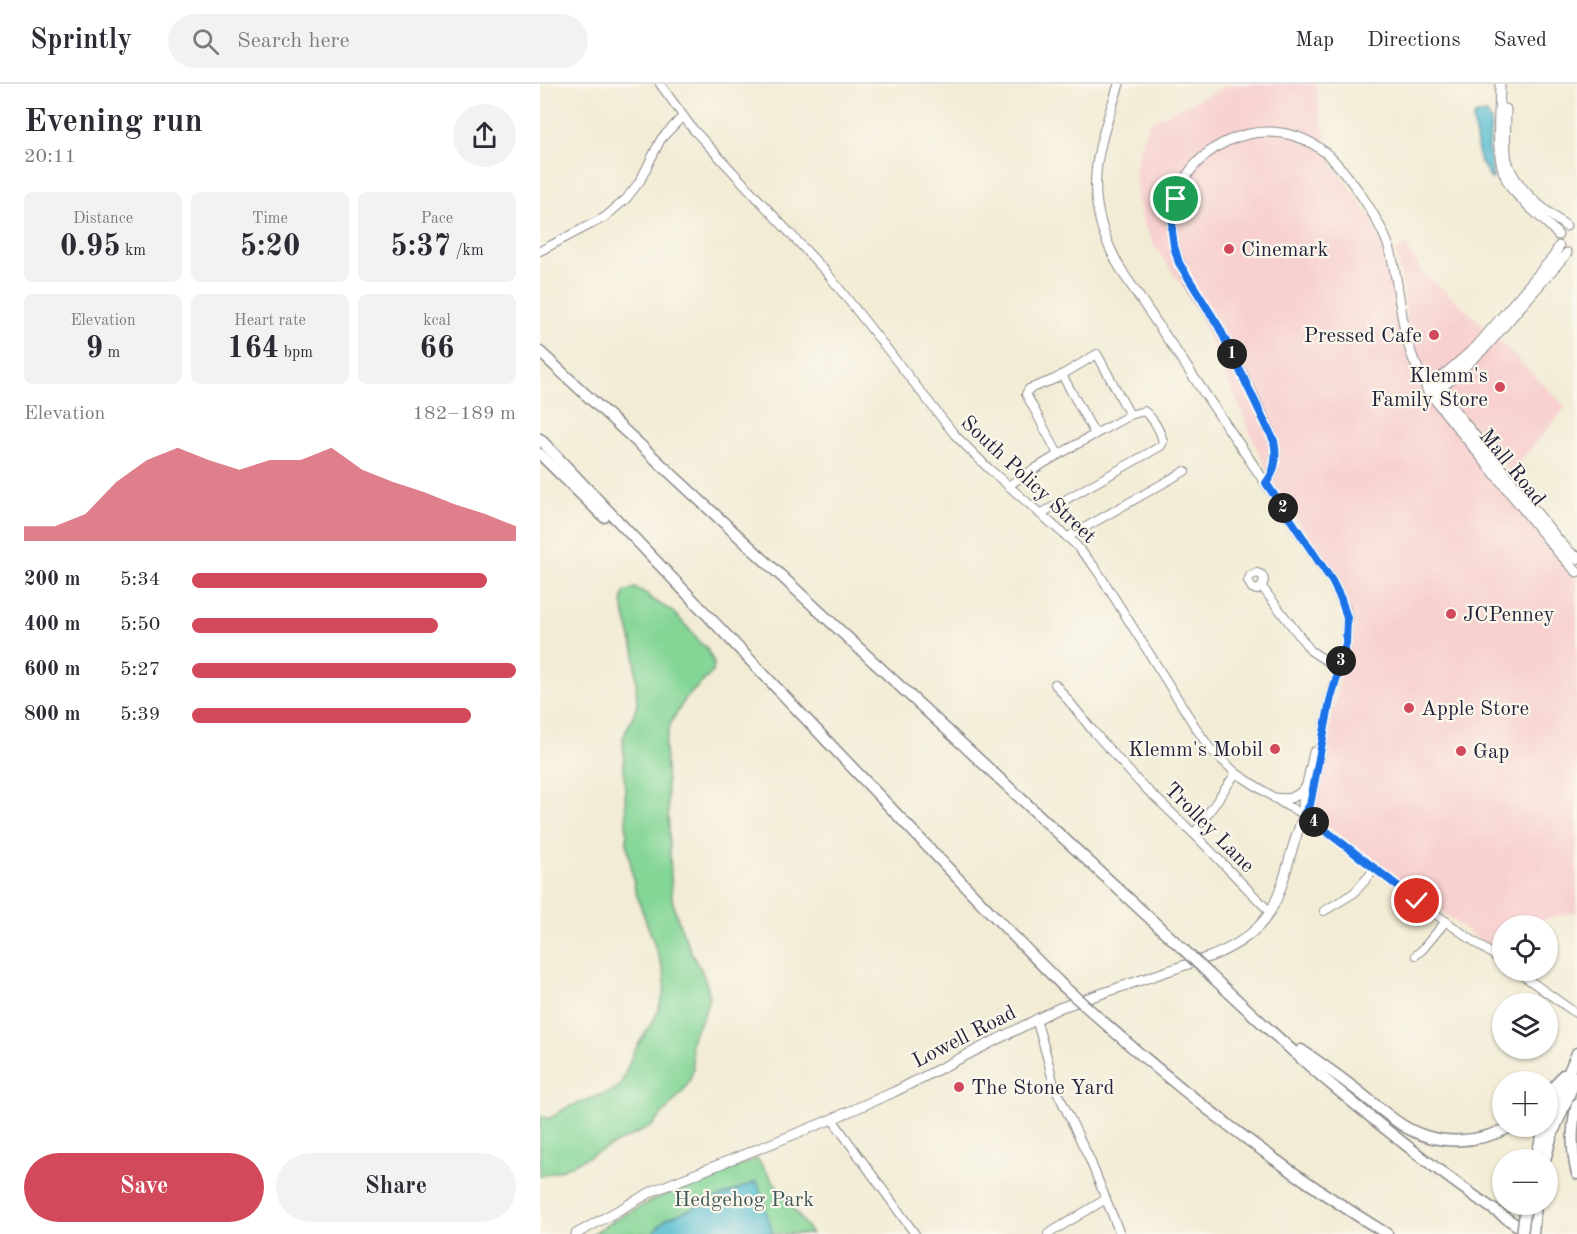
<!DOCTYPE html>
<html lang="en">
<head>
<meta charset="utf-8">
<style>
	body { margin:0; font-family:"Old Standard TT",serif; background:#f2f2f3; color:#2b2b33; height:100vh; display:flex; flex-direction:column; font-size:22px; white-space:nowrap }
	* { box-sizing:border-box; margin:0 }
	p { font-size:20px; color:#7c7c81 }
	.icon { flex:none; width:33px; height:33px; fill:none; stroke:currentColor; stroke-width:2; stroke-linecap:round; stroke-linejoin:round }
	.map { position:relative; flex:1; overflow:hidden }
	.side { display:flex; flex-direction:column; background:#fff; width:540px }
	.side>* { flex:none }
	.tools { position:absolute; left:952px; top:831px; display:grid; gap:12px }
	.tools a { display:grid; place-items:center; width:66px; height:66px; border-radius:50%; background:#fff; box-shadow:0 2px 4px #0004; font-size:30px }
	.pin { position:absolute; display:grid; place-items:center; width:51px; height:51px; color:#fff; margin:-26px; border:3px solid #fff; border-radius:50%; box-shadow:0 2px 6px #0007 }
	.km { position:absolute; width:30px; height:30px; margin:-15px; border-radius:50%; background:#222; color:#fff; font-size:16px; line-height:30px; text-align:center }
	.round { display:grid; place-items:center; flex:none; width:63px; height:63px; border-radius:32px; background:#f2f2f3 }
	.overview { display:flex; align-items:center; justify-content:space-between; height:102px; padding:0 24px }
	h1 { font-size:33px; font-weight:700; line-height:45px }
	.figures { display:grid; grid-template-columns:repeat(3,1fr); gap:9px; height:102px; padding:6px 24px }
	.figures div { display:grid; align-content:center; border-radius:9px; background:#f2f2f3; text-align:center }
	.figures b { font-size:30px; font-weight:700 }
	.figures small { font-size:16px; font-weight:400 }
	.figures p { font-size:16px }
	.chart { height:168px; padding:12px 24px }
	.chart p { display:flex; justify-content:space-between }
	.chart svg { width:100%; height:108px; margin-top:6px; fill:#d1495b; opacity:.7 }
	.cta { display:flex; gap:12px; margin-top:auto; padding:12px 24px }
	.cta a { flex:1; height:69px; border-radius:36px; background:#d1495b; color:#fff; font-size:24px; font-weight:700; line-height:69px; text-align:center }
	.cta a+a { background:#f2f2f3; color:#2b2b33 }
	ul { padding:0 24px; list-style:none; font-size:20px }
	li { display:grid; grid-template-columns:96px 72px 1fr; align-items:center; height:45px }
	li i { height:15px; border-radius:8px; background:#d1495b }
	header { display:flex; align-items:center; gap:36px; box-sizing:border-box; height:84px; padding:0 30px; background:#fff; border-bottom:2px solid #e1e1e2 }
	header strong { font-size:28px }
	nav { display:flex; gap:33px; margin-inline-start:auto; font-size:21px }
	.search { width:420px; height:54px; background:#f2f2f3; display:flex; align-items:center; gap:15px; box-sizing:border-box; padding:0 21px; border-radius:33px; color:#7c7c81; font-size:22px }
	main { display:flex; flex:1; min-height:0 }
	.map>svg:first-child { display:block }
</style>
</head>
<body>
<header>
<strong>Sprintly</strong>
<div class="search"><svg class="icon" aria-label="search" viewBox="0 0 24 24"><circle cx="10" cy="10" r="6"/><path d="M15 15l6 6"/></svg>Search here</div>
<nav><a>Map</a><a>Directions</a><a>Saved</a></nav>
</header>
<main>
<section class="side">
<div class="overview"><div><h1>Evening run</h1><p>20:11</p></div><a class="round"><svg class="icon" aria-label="share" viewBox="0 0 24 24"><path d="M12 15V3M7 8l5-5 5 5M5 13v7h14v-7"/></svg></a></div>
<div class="figures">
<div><p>Distance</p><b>0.95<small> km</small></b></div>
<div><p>Time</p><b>5:20</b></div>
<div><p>Pace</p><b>5:37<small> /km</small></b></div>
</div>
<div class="figures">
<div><p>Elevation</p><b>9<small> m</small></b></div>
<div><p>Heart rate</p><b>164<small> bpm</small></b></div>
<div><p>kcal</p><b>66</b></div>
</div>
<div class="chart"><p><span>Elevation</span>182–189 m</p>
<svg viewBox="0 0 160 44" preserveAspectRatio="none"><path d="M0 44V38L10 38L20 33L30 20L40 11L50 6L60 11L70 15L80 11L90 11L100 6L110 15L120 20L130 24L140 29L150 33L160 38V44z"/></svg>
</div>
<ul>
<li><b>200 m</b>5:34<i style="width:91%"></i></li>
<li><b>400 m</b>5:50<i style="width:76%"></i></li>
<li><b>600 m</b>5:27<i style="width:100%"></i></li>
<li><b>800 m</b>5:39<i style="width:86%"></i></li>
</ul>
<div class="cta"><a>Save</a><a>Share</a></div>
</section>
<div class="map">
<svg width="1037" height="1150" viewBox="0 0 1037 1150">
	<rect width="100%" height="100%" fill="#fbf7ec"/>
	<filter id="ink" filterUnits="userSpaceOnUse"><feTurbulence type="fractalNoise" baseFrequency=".0167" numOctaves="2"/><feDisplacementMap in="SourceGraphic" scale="12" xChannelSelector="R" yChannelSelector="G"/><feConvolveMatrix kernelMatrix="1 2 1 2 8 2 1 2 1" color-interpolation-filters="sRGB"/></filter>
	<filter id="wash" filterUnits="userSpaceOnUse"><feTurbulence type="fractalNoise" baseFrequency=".008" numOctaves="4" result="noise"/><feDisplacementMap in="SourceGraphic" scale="24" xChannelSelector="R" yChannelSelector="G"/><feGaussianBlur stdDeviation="1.35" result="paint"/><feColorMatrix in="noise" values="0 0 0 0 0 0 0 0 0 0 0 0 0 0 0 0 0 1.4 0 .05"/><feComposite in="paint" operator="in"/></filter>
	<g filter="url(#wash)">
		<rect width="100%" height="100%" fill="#f2ecd5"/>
		<g fill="#f7d0cf">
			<path d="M 691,0 L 776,0 L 780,32 L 793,80 L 833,136 L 848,181 L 862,252 L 879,300 L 1037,496 L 1037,828 L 992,838 L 990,841 L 963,842 L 963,874 L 771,729 L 810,551 L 809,527 L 802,503 L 732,399 L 655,221 L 615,163 L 603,138 L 597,114 L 595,88 L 600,63 L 609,38 Z"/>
			<path d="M 866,162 L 880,185 L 945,243 L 1026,323 L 970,389 L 885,288 L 868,248 L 862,196 L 855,167 Z"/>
		</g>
		<g fill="#84d697" stroke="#537c69" stroke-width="1.5">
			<path d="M 95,504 L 109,511 L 110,514 L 133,528 L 151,547 L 160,559 L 166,563 L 174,579 L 173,588 L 146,614 L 131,638 L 125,661 L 132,814 C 137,838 147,860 158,882 L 160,883 L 168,904 L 169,913 L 164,931 L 153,951 L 151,959 L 153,986 L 149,998 L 143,1007 L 112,1042 L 21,1086 L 0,1092 L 0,1032 L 9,1035 L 26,1024 L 76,1005 L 81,1000 L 93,969 L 117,930 L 124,909 L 125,895 L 124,888 L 95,806 L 87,760 L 83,654 L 97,622 L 95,570 L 82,519 L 84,508 Z"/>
			<path d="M 217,1075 L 272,1150 L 52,1150 C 64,1143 75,1135 88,1129 C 129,1107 173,1091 217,1075 Z"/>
		</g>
		<g fill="#53bccf" stroke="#3a6f85" stroke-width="1.5">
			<path d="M 947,29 L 951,37 L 949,67 L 953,94 L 951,95 L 939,75 L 933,35 L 936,30 Z"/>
			<path d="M 216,1098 L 218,1100 L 233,1150 L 114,1150 L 114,1147 L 126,1135 Z"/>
		</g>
	</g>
	<g filter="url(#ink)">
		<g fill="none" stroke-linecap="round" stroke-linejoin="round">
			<g stroke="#8a8788" stroke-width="10">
				<g id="minor">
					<path d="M 120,0 L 152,44 L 287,189 L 415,351 L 448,384 L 535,460 L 553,481 L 560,491 L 656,644 L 671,666 L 696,689 L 747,722 L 764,730 L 877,817 L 963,878"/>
					<path d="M 0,167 L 65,133 L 86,115 L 100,97 L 121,55 L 143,32"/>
					<path d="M 522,291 L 555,350"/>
					<path d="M 468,402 C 507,375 549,354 590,331 L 557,270 L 515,295 L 489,305 L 486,310 L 518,370"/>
					<path d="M 500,430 L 621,362 L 623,357 C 620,346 613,334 604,327 L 590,331"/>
					<path d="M 528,453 L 645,387"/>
					<path d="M 722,503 L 717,506 L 712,504 L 708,497 L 710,492 L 717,489 L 722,491 L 724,496 L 722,503 L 771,567 L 799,585"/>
					<path d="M 515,600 L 553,647 L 598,697 L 654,750 L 730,828"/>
					<path d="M 654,750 L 696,689"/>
					<path d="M 784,827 L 814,809 L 835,785"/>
					<path d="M 876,871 L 882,866 L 906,837"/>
					<path d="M 975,886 L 1037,930"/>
					<path d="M 496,935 L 507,973 L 514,1001 L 550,1076 L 580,1150"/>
					<path d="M 292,1035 L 375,1150"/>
					<path d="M 508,1150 L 566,1115"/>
				</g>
			</g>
			<g stroke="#8a8788" stroke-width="11">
				<g id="major">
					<path d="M 960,0 C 960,32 952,78 972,105 C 986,122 1005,135 1018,151"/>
					<path d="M 966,25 C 966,41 964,60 967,76 C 973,103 1005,127 1026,142"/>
					<path d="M 885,298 L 893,301 L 899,307 L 1021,459 L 1037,475"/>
					<path d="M 890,303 L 936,263 L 1014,172 L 1019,162"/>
					<path d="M 896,309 L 946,263 L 1027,169"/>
					<path d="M 726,399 C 736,387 737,372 734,357 C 726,337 716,318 707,299 C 697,280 688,261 678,242 C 662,214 637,188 633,154 C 621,65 734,11 795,78 C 815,99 841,138 850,166 C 858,194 859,223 866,251 C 868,260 871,269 874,277 C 879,287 885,295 887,306 L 1018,468 L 1037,488"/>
					<path d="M 735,714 C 748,716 757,714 765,704"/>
					<path d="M 764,730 L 763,719 L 774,668"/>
					<path d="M 36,1150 L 113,1107 L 285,1038 L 354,1008 L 519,924 L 672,872 C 749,840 737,798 763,733 C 765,729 768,725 770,721 L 790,617 L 806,560 L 807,534 L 805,524 L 792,497 L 585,192 C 566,162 553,127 556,90 C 558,60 570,29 579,0"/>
				</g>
			</g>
			<g stroke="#8a8788" stroke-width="13">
				<g id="highway">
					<path d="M 0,268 L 643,865"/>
					<path d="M 0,355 C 102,463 204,570 306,677 C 378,752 449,829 523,902"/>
					<path d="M 0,370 L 64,433"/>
					<path d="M 1034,472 L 1037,473"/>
					<path d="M 668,889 C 709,927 750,966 793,1002 C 856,1055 921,1105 990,1150"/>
					<path d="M 550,926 C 642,1009 741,1085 847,1150"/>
					<path d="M 761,966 C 779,978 797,991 814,1004 C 830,1016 845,1030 862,1041 C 897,1063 937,1060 973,1042"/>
					<path d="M 1008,1011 L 1023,991"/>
					<path d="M 1037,1020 C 1031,1044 1031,1066 1037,1090"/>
					<path d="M 1008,1036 L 1037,969"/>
					<path d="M 995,1076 L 1005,1042"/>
					<path d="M 1005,1076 L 1012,1051 L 1037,992"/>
					<path d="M 993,1150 L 996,1120"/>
				</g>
			</g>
			<use href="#minor" stroke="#fff" stroke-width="8"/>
			<use href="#major" stroke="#fff" stroke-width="9"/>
			<use href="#highway" stroke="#fff" stroke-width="10"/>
			<g stroke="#8a8788" stroke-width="13" stroke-linecap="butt">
				<g id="highway-bridge">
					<path d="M 643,865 L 668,889"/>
					<path d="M 523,902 L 550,926"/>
					<path d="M 982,1150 L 985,1128"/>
				</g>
			</g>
			<use href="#highway-bridge" stroke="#fff" stroke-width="10"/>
		</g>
	</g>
	<g fill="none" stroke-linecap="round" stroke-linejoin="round" filter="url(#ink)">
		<g stroke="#fff" stroke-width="12">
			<path id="route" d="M 636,115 L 633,130 L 632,147 L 634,162 L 639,179 L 679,243 L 734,357 C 737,372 736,387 726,399 L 792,497 L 801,515 L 807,534 L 806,560 L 790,617 L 770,721 L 764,730 L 877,817"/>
		</g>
		<use href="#route" stroke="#1a73e8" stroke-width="8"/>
	</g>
	<g fill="#d1495b" stroke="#fbf7ec" stroke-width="2">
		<circle cx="689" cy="165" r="6"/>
		<circle cx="894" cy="251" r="6"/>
		<circle cx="960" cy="303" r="6"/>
		<circle cx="911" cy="530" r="6"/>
		<circle cx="869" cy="624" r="6"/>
		<circle cx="735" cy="665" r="6"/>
		<circle cx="921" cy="667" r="6"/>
		<circle cx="419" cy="1003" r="6"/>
	</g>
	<g text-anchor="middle" stroke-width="4.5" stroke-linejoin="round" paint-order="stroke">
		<g font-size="21" fill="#22223b" stroke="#fbf7ec" text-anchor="start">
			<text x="701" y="172">Cinemark</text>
			<text x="882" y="258" text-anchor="end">Pressed Cafe</text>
			<text x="948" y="298" text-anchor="end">Klemm's<tspan x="948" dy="24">Family Store</tspan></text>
			<text x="923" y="537">JCPenney</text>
			<text x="881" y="631">Apple Store</text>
			<text x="723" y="672" text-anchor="end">Klemm's Mobil</text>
			<text x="933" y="674">Gap</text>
			<text x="431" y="1010">The Stone Yard</text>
		</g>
		<g font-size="21" fill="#22223b" stroke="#fbf7ec">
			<text transform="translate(973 383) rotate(51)" y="7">Mall Road</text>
			<text transform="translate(489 395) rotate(43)" y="7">South Policy Street</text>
			<text transform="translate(670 743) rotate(45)" y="7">Trolley Lane</text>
			<text transform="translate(424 952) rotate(-27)" y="7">Lowell Road</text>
		</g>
		<g font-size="21" fill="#3f5857" stroke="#fbf7ec">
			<text x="204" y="1122">Hedgehog Park</text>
		</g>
	</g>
</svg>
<div class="tools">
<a><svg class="icon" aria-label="locate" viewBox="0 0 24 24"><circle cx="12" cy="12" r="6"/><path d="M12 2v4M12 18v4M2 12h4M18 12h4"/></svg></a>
<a><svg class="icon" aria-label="layers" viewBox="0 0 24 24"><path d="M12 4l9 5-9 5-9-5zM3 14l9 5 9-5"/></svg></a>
<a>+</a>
<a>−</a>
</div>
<div class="pin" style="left:636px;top:115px;background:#1e9e55"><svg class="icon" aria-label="arrive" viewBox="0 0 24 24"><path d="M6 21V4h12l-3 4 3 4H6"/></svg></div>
<div class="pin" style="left:877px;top:817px;background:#d93025"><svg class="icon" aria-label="check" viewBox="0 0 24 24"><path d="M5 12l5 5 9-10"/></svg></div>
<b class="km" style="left:692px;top:270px">1</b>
<b class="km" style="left:743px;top:424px">2</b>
<b class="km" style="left:801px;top:577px">3</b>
<b class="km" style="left:774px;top:738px">4</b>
</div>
</main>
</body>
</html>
